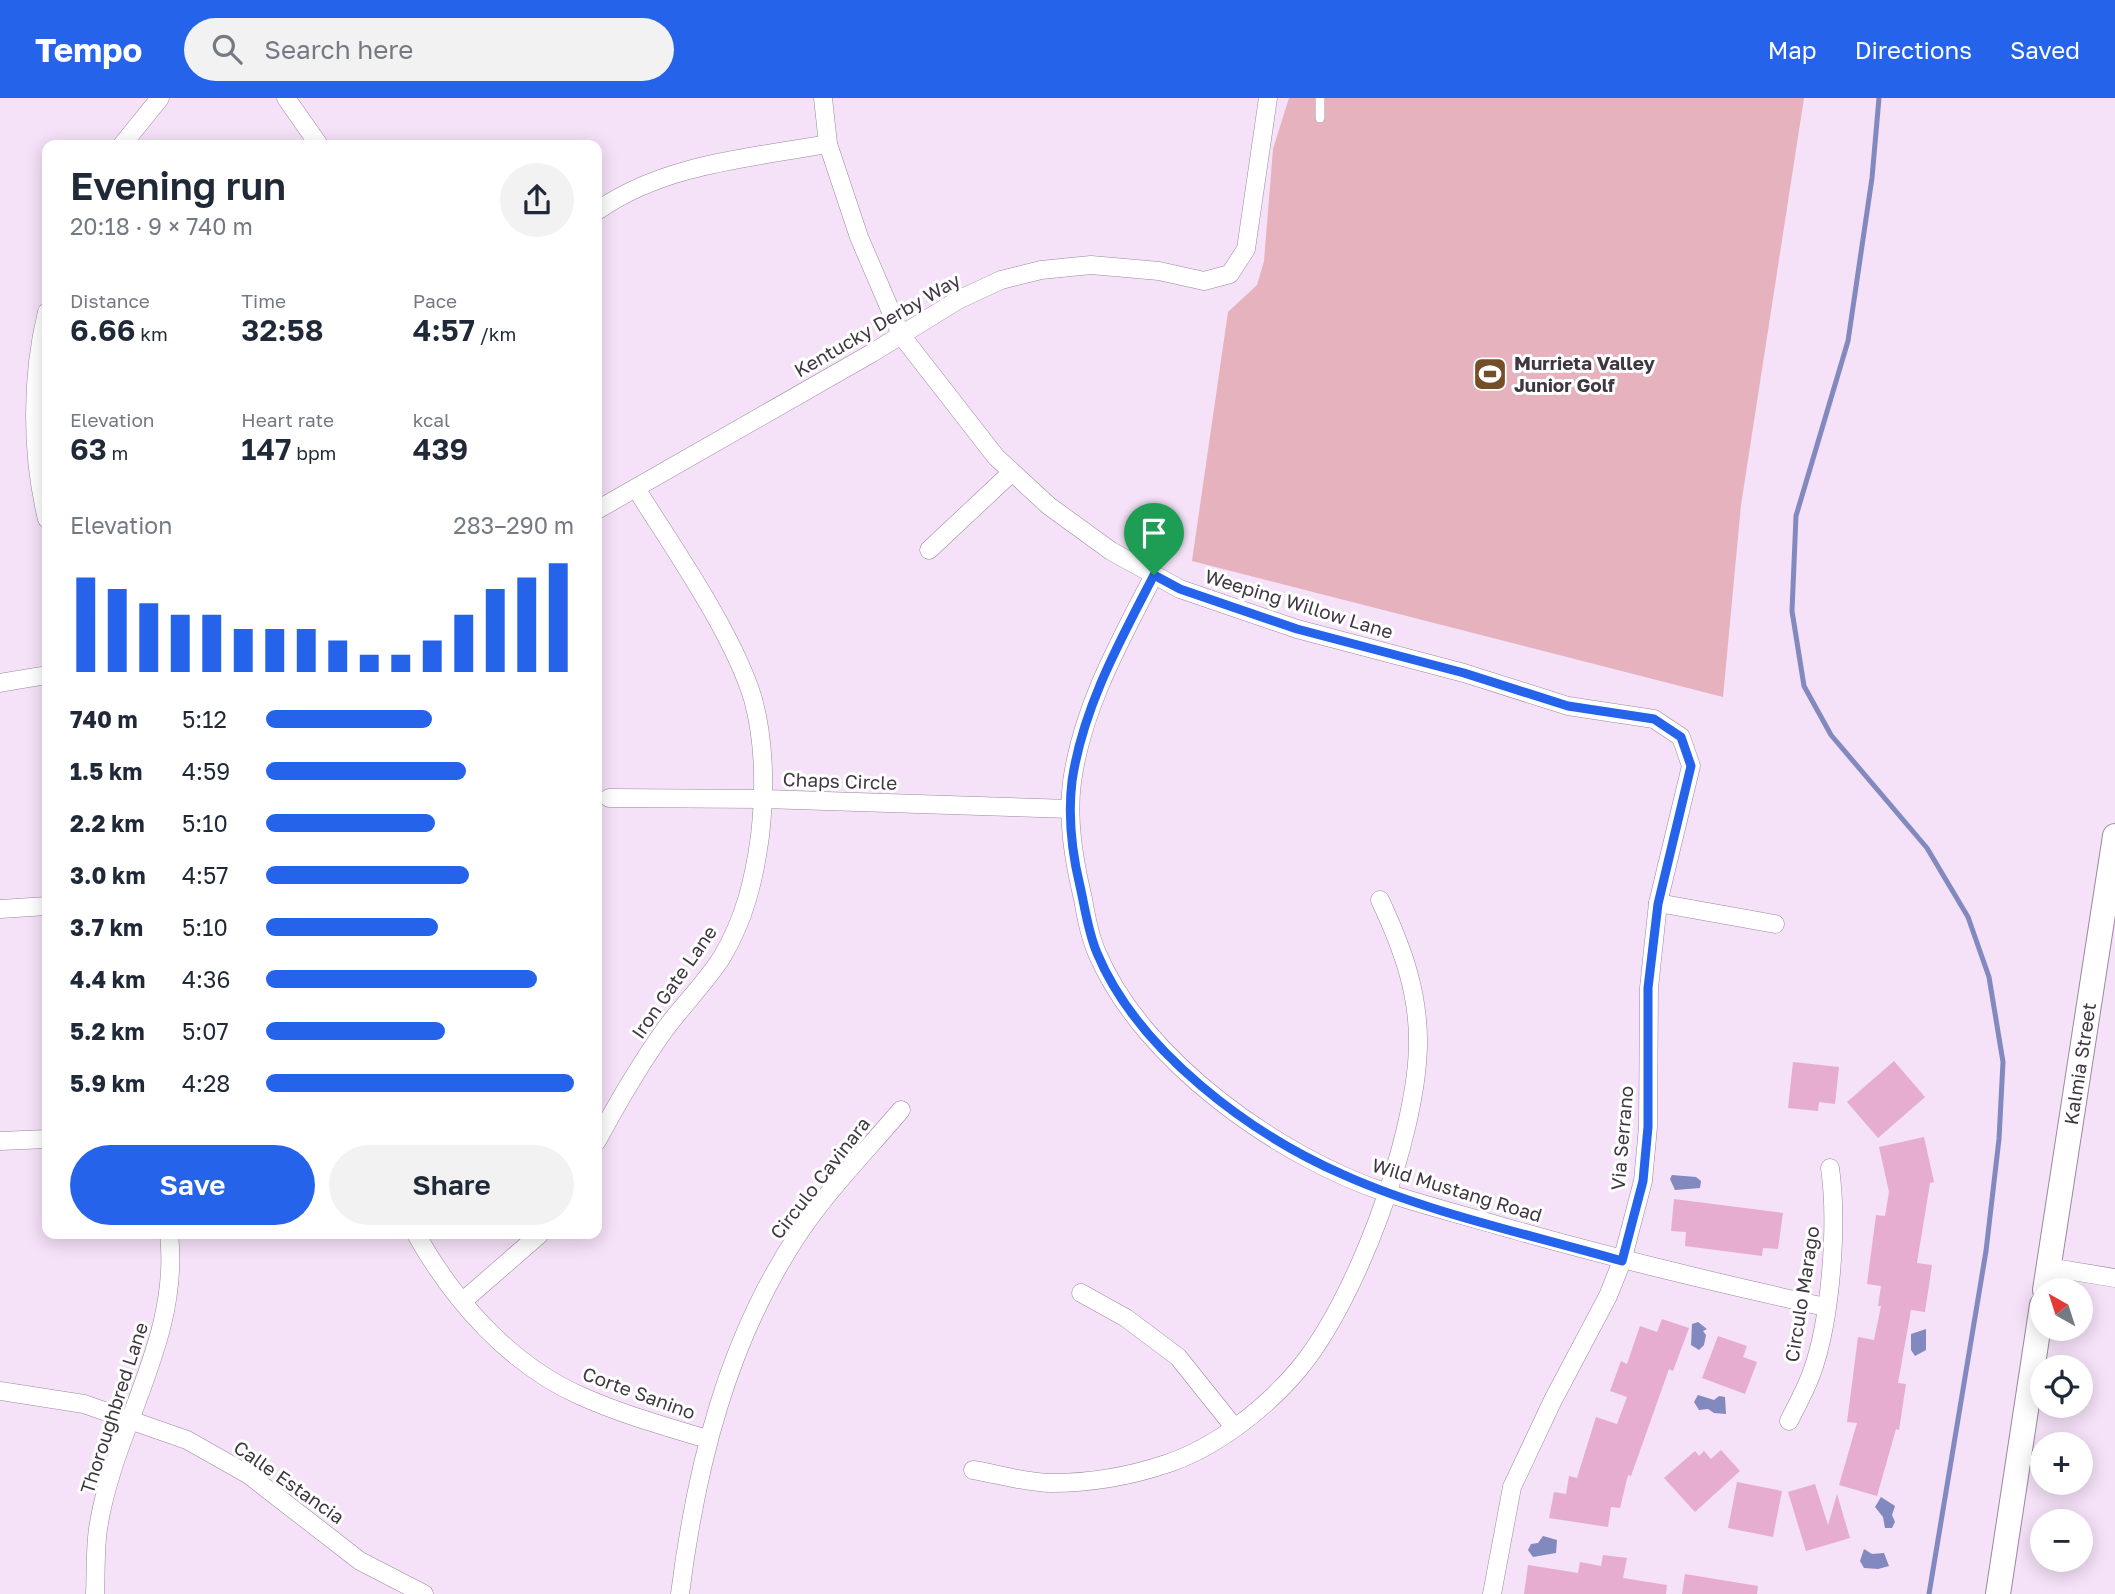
<!DOCTYPE html>
<html lang="en">
<head>
<meta charset="utf-8">
<style>
	body { margin:0; font-family:"Golos Text",sans-serif; background:#f2f2f3; color:#1f2937; height:100vh; display:flex; flex-direction:column; font-size:26px; white-space:nowrap }
	* { box-sizing:border-box; margin:0 }
	p { font-size:23px; color:#747a83 }
	.icon { flex:none; width:38px; height:38px; fill:none; stroke:currentColor; stroke-width:2; stroke-linecap:round; stroke-linejoin:round }
	.map { position:relative; flex:1; overflow:hidden }
	.details { position:absolute; left:42px; top:42px; width:560px; height:1099px; display:flex; flex-direction:column; background:#fff; border-radius:14px; box-shadow:0 4px 18px #0003 }
	.details>* { flex:none }
	.needle { width:46px; rotate:321deg }
	.fabs { position:absolute; left:2030px; top:1180px; display:grid; gap:14px }
	.fabs a { display:grid; place-items:center; width:63px; height:63px; border-radius:50%; background:#fff; box-shadow:0 4px 18px #0003; font-size:35px }
	.pin { position:absolute; display:grid; place-items:center; width:60px; height:60px; color:#fff; margin:-72px -30px; border-radius:50% 50% 50% 0; rotate:-45deg; box-shadow:0 0 7px #0007 }
	.pin .icon { rotate:45deg }
	.round { display:grid; place-items:center; flex:none; width:74px; height:74px; border-radius:37px; background:#f2f2f3 }
	.overview { display:flex; align-items:center; justify-content:space-between; height:119px; padding:0 28px }
	h1 { font-size:38px; font-weight:600; line-height:52px }
	.stats { display:grid; grid-template-columns:repeat(3,1fr); gap:10px; height:119px; padding:7px 28px }
	.stats div { display:grid; align-content:center }
	.stats b { font-size:30px; font-weight:600 }
	.stats small { font-size:19px; font-weight:400 }
	.stats p { font-size:19px }
	.chart { height:196px; padding:14px 28px }
	.chart p { display:flex; justify-content:space-between }
	.chart svg { width:100%; height:126px; margin-top:7px; stroke:#2563eb; stroke-width:6 }
	.primary-button { display:flex; gap:14px; margin-top:auto; padding:14px 28px }
	.primary-button a { flex:1; height:80px; border-radius:42px; background:#2563eb; color:#fff; font-size:28px; font-weight:600; line-height:80px; text-align:center }
	.primary-button a+a { background:#f2f2f3; color:#1f2937 }
	ul { padding:0 28px; list-style:none; font-size:23px }
	li { display:grid; grid-template-columns:112px 84px 1fr; align-items:center; height:52px }
	li i { height:18px; border-radius:9px; background:#2563eb }
	header { display:flex; align-items:center; gap:42px; box-sizing:border-box; height:98px; padding:0 35px; background:#2563eb; color:#fff }
	header strong { font-size:33px }
	nav { display:flex; gap:38px; margin-inline-start:auto; font-size:24px }
	.search { width:490px; height:63px; background:#f2f2f3; display:flex; align-items:center; gap:18px; box-sizing:border-box; padding:0 24px; border-radius:38px; color:#747a83; font-size:26px }
	.map>svg:first-child { display:block }
</style>
</head>
<body>
<header>
<strong>Tempo</strong>
<div class="search"><svg class="icon" aria-label="search" viewBox="0 0 24 24"><circle cx="10" cy="10" r="6"/><path d="M15 15l6 6"/></svg>Search here</div>
<nav><a>Map</a><a>Directions</a><a>Saved</a></nav>
</header>
<div class="map">
<svg width="2115" height="1496" viewBox="0 0 2115 1496">
	<rect width="100%" height="100%" fill="#f5e1f8"/>
	<path fill="#e5b2be" d="M 1289,0 L 1804,0 L 1741,407 L 1723,599 L 1192,463 L 1228,214 L 1257,187 L 1264,163 L 1273,51 Z"/>
	<g fill="#8289be">
		<path d="M 1672,1077 L 1696,1079 L 1701,1083 L 1700,1090 L 1675,1092 L 1670,1081 Z"/>
		<path d="M 1698,1224 L 1707,1231 L 1703,1233 L 1706,1237 L 1704,1247 L 1699,1252 L 1691,1247 L 1692,1226 Z"/>
		<path d="M 1926,1231 L 1926,1252 L 1915,1258 L 1911,1252 L 1911,1236 Z"/>
		<path d="M 1698,1297 L 1714,1302 L 1719,1298 L 1725,1299 L 1726,1316 L 1714,1315 L 1708,1311 L 1699,1312 L 1694,1304 Z"/>
		<path d="M 1881,1399 L 1895,1408 L 1892,1417 L 1895,1424 L 1892,1430 L 1885,1430 L 1883,1419 L 1875,1409 Z"/>
		<path d="M 1543,1438 L 1557,1442 L 1556,1455 L 1533,1459 L 1528,1452 L 1531,1446 L 1538,1445 Z"/>
		<path d="M 1864,1451 L 1872,1456 L 1884,1455 L 1889,1468 L 1878,1471 L 1864,1470 L 1860,1463 Z"/>
	</g>
	<g fill="none" stroke-linecap="round" stroke-linejoin="round">
		<path stroke="#8289be" stroke-width="5" d="M 1879,0 L 1872,80 L 1848,243 L 1796,418 L 1792,513 L 1804,588 L 1831,637 L 1927,750 L 1968,819 L 1989,879 L 2003,964 L 1999,1041 L 1986,1153 L 1929,1496"/>
	</g>
	<g fill="#e6add0">
		<path d="M 1894,963 L 1925,999 L 1878,1040 L 1847,1004 Z"/>
		<path d="M 1793,964 L 1839,969 L 1835,1006 L 1819,1004 L 1818,1013 L 1788,1010 Z"/>
		<path d="M 1924,1039 L 1934,1084 L 1930,1085 L 1917,1165 L 1932,1167 L 1925,1214 L 1911,1212 L 1898,1285 L 1906,1286 L 1899,1332 L 1896,1331 L 1877,1398 L 1839,1387 L 1857,1325 L 1847,1324 L 1858,1239 L 1874,1242 L 1881,1208 L 1878,1208 L 1881,1188 L 1867,1186 L 1876,1117 L 1885,1118 L 1889,1094 L 1879,1049 Z"/>
		<path d="M 1674,1101 L 1783,1115 L 1778,1151 L 1763,1150 L 1762,1158 L 1685,1148 L 1686,1134 L 1671,1133 Z"/>
		<path d="M 1662,1221 L 1689,1230 L 1673,1273 L 1669,1271 L 1631,1378 L 1628,1377 L 1620,1410 L 1611,1409 L 1608,1429 L 1549,1420 L 1554,1394 L 1566,1396 L 1569,1378 L 1577,1380 L 1596,1319 L 1617,1326 L 1627,1299 L 1610,1293 L 1621,1263 L 1627,1266 L 1640,1228 L 1657,1234 Z"/>
		<path d="M 1718,1238 L 1747,1248 L 1743,1259 L 1757,1264 L 1745,1296 L 1702,1280 Z"/>
		<path d="M 1721,1352 L 1740,1373 L 1695,1414 L 1664,1380 L 1695,1353 L 1699,1358 L 1704,1353 L 1711,1361 Z"/>
		<path d="M 1737,1384 L 1782,1393 L 1773,1439 L 1728,1430 Z"/>
		<path d="M 1815,1386 L 1828,1427 L 1837,1396 L 1850,1440 L 1806,1453 L 1788,1394 Z"/>
		<path d="M 1603,1457 L 1627,1460 L 1623,1480 L 1667,1487 L 1666,1496 L 1524,1496 L 1528,1467 L 1578,1475 L 1580,1464 L 1601,1468 Z"/>
		<path d="M 1685,1476 L 1758,1488 L 1757,1496 L 1682,1496 Z"/>
	</g>
	<g fill="none" stroke-linecap="round" stroke-linejoin="round">
		<g stroke="#9a889d" stroke-width="10">
			<path id="lane" d="M 1320,0 L 1320,20"/>
		</g>
		<g stroke="#9a889d" stroke-width="19">
			<g id="street">
				<path d="M 286,0 L 319,47"/>
				<path d="M 823,0 L 828,46 L 859,139 L 901,237 L 996,359 L 1049,408 L 1111,453 L 1180,491 L 1297,531 L 1464,575 L 1568,608 L 1654,621 L 1681,639 L 1691,668 L 1658,805 L 1649,890 L 1648,1029 L 1643,1083 L 1622,1163 L 1608,1198 L 1553,1302 L 1512,1389 L 1492,1496"/>
				<path d="M 122,47 L 160,0"/>
				<path d="M 597,113 C 664,66 749,60 828,46"/>
				<path d="M 47,214 C 31,279 31,355 47,421"/>
				<path d="M 597,412 L 872,255 L 958,202 L 1001,182 L 1041,172 L 1091,167 L 1159,173 L 1204,183 L 1230,176 L 1246,151 L 1268,0"/>
				<path d="M 929,452 L 1011,375"/>
				<path d="M 1154,477 C 1120,543 1082,610 1072,684 C 1067,723 1074,763 1083,801 C 1086,819 1090,839 1097,855 C 1143,963 1279,1059 1387,1095 C 1430,1109 1474,1120 1518,1133 C 1620,1162 1722,1186 1825,1209"/>
				<path d="M 0,585 L 47,577"/>
				<path d="M 609,700 L 764,701 L 1070,711"/>
				<path d="M 1658,805 L 1775,826"/>
				<path d="M 0,811 L 47,808"/>
				<path d="M 0,1043 L 47,1041"/>
				<path d="M 597,1043 C 618,1004 640,966 666,930 C 684,906 706,884 722,859 C 745,820 754,782 760,738 C 765,693 765,645 753,601 C 733,535 674,451 637,392"/>
				<path d="M 416,1136 C 453,1202 510,1267 581,1298 C 621,1316 664,1328 707,1341"/>
				<path d="M 2048,1169 L 2115,1180"/>
				<path d="M 1081,1195 L 1126,1220 L 1178,1259 L 1234,1329"/>
				<path d="M 463,1203 L 540,1136"/>
				<path d="M 0,1293 L 84,1306 L 187,1342 L 249,1377 L 360,1463 L 424,1496"/>
				<path d="M 1789,1323 C 1797,1307 1806,1291 1812,1274 C 1831,1221 1838,1126 1830,1070"/>
				<path d="M 973,1372 C 998,1376 1026,1385 1051,1385 C 1089,1385 1130,1378 1166,1366 C 1215,1350 1265,1311 1298,1272 C 1357,1202 1416,1039 1418,948 C 1419,894 1402,849 1380,802"/>
				<path d="M 95,1496 C 96,1475 95,1452 98,1431 C 113,1330 181,1242 169,1136"/>
				<path d="M 680,1496 C 696,1369 727,1243 799,1135 C 828,1092 867,1052 901,1012"/>
			</g>
		</g>
		<g stroke="#9a889d" stroke-width="26">
			<g id="secondary">
				<path id="s1" d="M 2045,1192 L 2115,738"/>
				<path d="M 1998,1496 L 2042,1207"/>
			</g>
		</g>
		<use href="#lane" stroke="#fff" stroke-width="9"/>
		<use href="#street" stroke="#fff" stroke-width="18"/>
		<use href="#secondary" stroke="#fff" stroke-width="24"/>
	</g>
	<g fill="none" stroke-linecap="round" stroke-linejoin="round">
		<g stroke="#fff" stroke-width="14">
			<path id="route" d="M 1154,477 L 1180,491 L 1297,531 L 1464,575 L 1568,608 L 1654,621 L 1681,639 L 1691,668 L 1658,806 L 1648,890 L 1648,1029 L 1643,1083 L 1622,1163 C 1532,1137 1429,1115 1344,1077 C 1250,1036 1138,953 1097,855 C 1088,834 1085,810 1080,788 C 1072,755 1068,717 1072,683 C 1083,609 1120,543 1154,477 Z"/>
		</g>
		<use href="#route" stroke="#2563eb" stroke-width="9"/>
	</g>
	<defs>
		<g id="stadium-square" transform="scale(1.75)"><rect x="-9" y="-9" width="18" height="18" rx="4" fill="#734f29" stroke="#fff"/><path d="M0-5a6.5 5 0 1 0 0 10a6.5 5 0 1 0 0-10ZM-3.5-1.8h7v3.6h-7Z" fill="#fff"/></g>
	</defs>
	<g fill-rule="evenodd">
		<use href="#stadium-square" x="1490" y="276"/>
	</g>
	<g text-anchor="middle" stroke-width="6" stroke-linejoin="round" paint-order="stroke">
		<g font-size="19" fill="#403841" stroke="#fff">
			<text transform="translate(877 227) rotate(-30)" y="7">Kentucky Derby Way</text>
			<text transform="translate(1299 506) rotate(17)" y="7">Weeping Willow Lane</text>
			<text transform="translate(840 683) rotate(2)" y="7">Chaps Circle</text>
			<text transform="translate(674 884) rotate(-55)" y="7">Iron Gate Lane</text>
			<text dy="7" stroke="none"><textPath href="#s1" startOffset="229">Kalmia Street</textPath></text>
			<text transform="translate(1622 1040) rotate(-85)" y="7">Via Serrano</text>
			<text transform="translate(820 1080) rotate(-52)" y="7">Circulo Cavinara</text>
			<text transform="translate(1457 1092) rotate(17)" y="7">Wild Mustang Road</text>
			<text transform="translate(1802 1196) rotate(-81)" y="7">Circulo Marago</text>
			<text transform="translate(639 1295) rotate(20)" y="7">Corte Sanino</text>
			<text transform="translate(114 1310) rotate(-72)" y="7">Thoroughbred Lane</text>
			<text transform="translate(289 1384) rotate(35)" y="7">Calle Estancia</text>
		</g>
		<g font-size="19" font-weight="bold" fill="#403841" stroke="#fff" text-anchor="start">
			<text x="1514" y="272">Murrieta Valley<tspan x="1514" dy="22">Junior Golf</tspan></text>
		</g>
	</g>
</svg>
<div class="fabs">
<a><svg class="needle" viewBox="-14 -14 28 28"><path d="M0-13l5 13h-10z" fill="#e53935"/><path d="M0 13l5-13h-10z" fill="#747a83"/></svg></a>
<a><svg class="icon" aria-label="locate" viewBox="0 0 24 24"><circle cx="12" cy="12" r="6"/><path d="M12 2v4M12 18v4M2 12h4M18 12h4"/></svg></a>
<a>+</a>
<a>−</a>
</div>
<div class="pin" style="left:1154px;top:477px;background:#1e9e55"><svg class="icon" aria-label="arrive" viewBox="0 0 24 24"><path d="M6 21V4h12l-3 4 3 4H6"/></svg></div>
<section class="details">
<div class="overview"><div><h1>Evening run</h1><p>20:18 · 9 × 740 m</p></div><a class="round"><svg class="icon" aria-label="share" viewBox="0 0 24 24"><path d="M12 15V3M7 8l5-5 5 5M5 13v7h14v-7"/></svg></a></div>
<div class="stats">
<div><p>Distance</p><b>6.66<small> km</small></b></div>
<div><p>Time</p><b>32:58</b></div>
<div><p>Pace</p><b>4:57<small> /km</small></b></div>
</div>
<div class="stats">
<div><p>Elevation</p><b>63<small> m</small></b></div>
<div><p>Heart rate</p><b>147<small> bpm</small></b></div>
<div><p>kcal</p><b>439</b></div>
</div>
<div class="chart"><p><span>Elevation</span>283–290 m</p>
<svg viewBox="0 0 160 44" preserveAspectRatio="none"><path d="M5 44V11M15 44V15M25 44V20M35 44V24M45 44V24M55 44V29M65 44V29M75 44V29M85 44V33M95 44V38M105 44V38M115 44V33M125 44V24M135 44V15M145 44V11M155 44V6"/></svg>
</div>
<ul>
<li><b>740 m</b>5:12<i style="width:54%"></i></li>
<li><b>1.5 km</b>4:59<i style="width:65%"></i></li>
<li><b>2.2 km</b>5:10<i style="width:55%"></i></li>
<li><b>3.0 km</b>4:57<i style="width:66%"></i></li>
<li><b>3.7 km</b>5:10<i style="width:56%"></i></li>
<li><b>4.4 km</b>4:36<i style="width:88%"></i></li>
<li><b>5.2 km</b>5:07<i style="width:58%"></i></li>
<li><b>5.9 km</b>4:28<i style="width:100%"></i></li>
</ul>
<div class="primary-button"><a>Save</a><a>Share</a></div>
</section>
</div>
</body>
</html>
